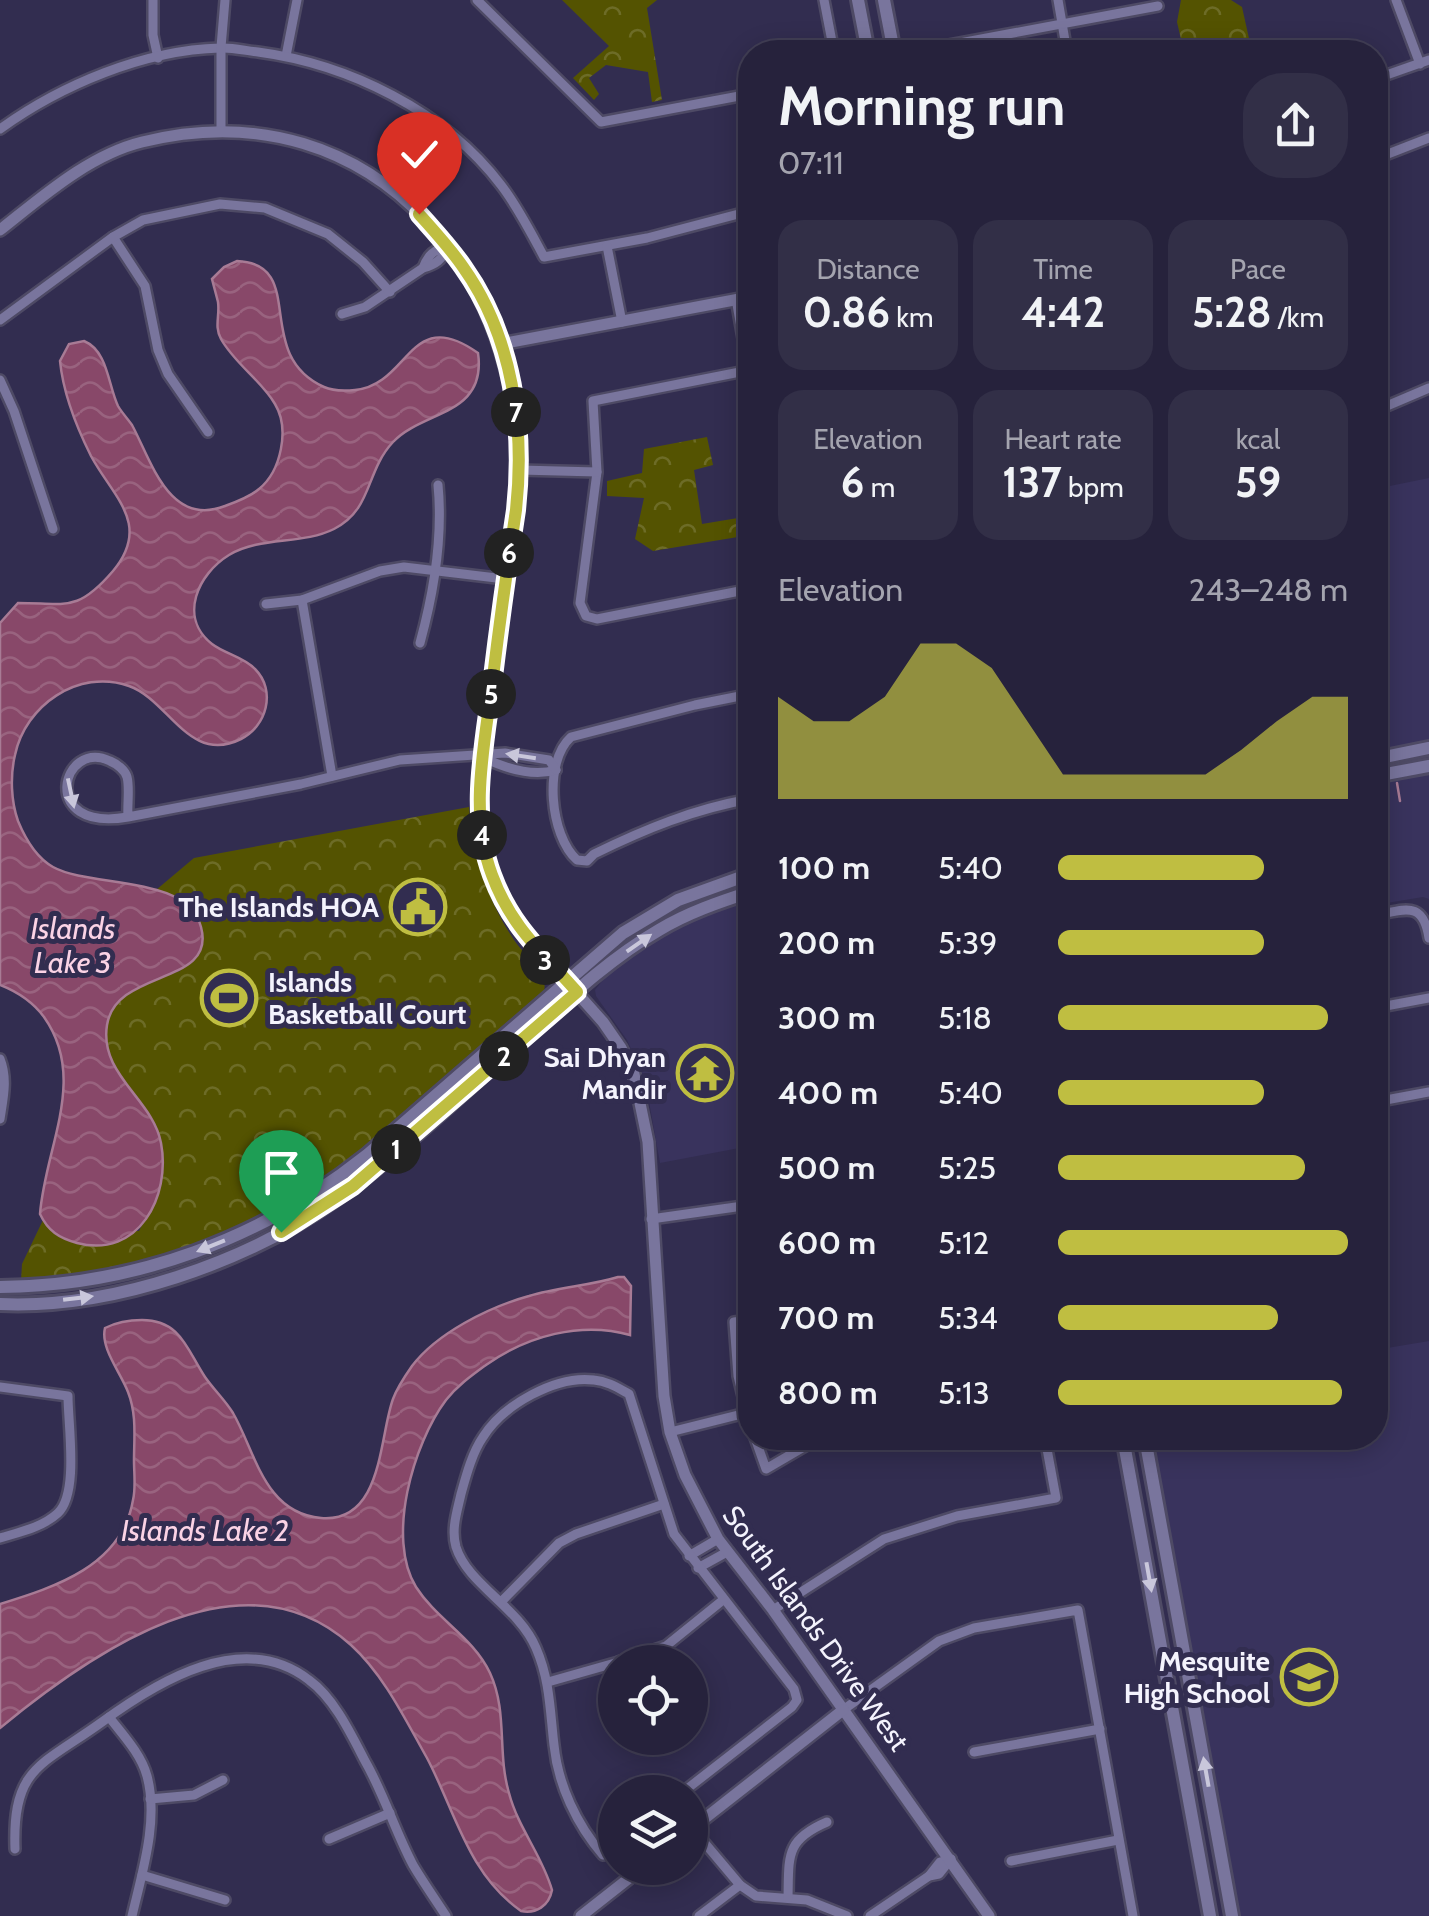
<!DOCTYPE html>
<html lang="en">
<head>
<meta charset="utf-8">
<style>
	body { margin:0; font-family:Cabin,sans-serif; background:#322f47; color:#f1f3f6; height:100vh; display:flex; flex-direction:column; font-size:38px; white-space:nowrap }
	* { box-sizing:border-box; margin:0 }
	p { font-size:32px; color:#a4a4af }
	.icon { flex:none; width:55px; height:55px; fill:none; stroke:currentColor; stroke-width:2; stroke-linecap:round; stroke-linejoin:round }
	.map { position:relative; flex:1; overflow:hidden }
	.panel { position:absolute; left:738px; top:40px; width:650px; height:1410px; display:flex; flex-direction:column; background:#26223c; border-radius:40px; box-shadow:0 5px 25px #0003,0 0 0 2px #423f56 }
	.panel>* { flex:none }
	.controls { position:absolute; left:598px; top:1645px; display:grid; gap:20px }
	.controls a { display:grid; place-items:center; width:110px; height:110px; border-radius:50%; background:#26223c; box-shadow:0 5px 25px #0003,0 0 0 2px #423f56; font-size:50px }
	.pin { position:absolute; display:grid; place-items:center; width:85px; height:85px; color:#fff; margin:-102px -42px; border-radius:50% 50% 50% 0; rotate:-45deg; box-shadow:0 0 10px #0007 }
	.pin .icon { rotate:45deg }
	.km { position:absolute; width:50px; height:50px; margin:-25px; border-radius:50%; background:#222; color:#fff; font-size:28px; line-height:50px; text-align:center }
	.round { display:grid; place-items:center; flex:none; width:105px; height:105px; border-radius:40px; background:#322f47 }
	.headline { display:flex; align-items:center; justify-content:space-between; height:170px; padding:0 40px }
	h1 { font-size:55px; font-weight:700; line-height:75px }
	.figures { display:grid; grid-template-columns:repeat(3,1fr); gap:15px; height:170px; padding:10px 40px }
	.figures div { display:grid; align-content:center; border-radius:25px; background:#322f47; text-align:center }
	.figures b { font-size:42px; font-weight:700 }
	.figures small { font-size:28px; font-weight:400 }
	.figures p { font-size:28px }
	.chart { height:280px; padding:20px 40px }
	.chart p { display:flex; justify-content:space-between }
	.chart svg { width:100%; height:180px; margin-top:10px; fill:#bfbe41; opacity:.7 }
	ul { padding:0 40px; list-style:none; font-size:32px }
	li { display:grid; grid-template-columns:160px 120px 1fr; align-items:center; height:75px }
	li i { height:25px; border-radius:12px; background:#bfbe41 }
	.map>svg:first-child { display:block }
</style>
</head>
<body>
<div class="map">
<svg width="1429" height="1916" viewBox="0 0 1429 1916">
	<defs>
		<pattern id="park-crowns" width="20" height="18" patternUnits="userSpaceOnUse" patternTransform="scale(2.5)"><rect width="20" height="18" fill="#545301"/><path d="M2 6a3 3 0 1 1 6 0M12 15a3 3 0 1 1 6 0" fill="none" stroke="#6d6c27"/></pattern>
		<pattern id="water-waves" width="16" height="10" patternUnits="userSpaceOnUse" patternTransform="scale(2.5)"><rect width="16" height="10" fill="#884869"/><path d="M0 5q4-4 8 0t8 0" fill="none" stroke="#99637f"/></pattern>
	</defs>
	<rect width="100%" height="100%" fill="#322d50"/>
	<g fill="#39335d">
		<path d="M 1429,478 L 1429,743 L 1375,750 L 1375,489 Z"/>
		<path d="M 1429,772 L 1429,899 L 1423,897 L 1375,905 L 1375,782 Z"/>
		<path d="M 750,898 L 750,1146 L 660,1163 L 645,1079 L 627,1040 L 596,996 L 595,990 L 611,970 L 678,925 Z"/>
		<path d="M 1429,1341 L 1429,1916 L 1224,1916 L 1154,1438 L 1375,1438 L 1375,1350 Z"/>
	</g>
	<g fill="url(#park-crowns)">
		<path d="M 562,0 L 657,0 L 647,8 L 662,100 L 652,102 L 648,72 L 606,65 L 589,78 L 599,94 L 594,100 L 573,78 L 609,46 Z"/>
		<path d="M 1181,0 L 1231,0 L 1242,7 L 1252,52 L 1184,52 L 1177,22 Z"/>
		<path d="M 707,437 L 713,465 L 694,470 L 702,524 L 750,516 L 750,535 L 653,551 L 635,539 L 644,498 L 607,496 L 607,481 L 642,473 L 644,449 Z"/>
		<path d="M 469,807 C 473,856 487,899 514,940 C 524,955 549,973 544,991 C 475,1052 399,1129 323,1180 C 233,1241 129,1275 21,1281 L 22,1264 L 43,1220 L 47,1226 L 139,1231 C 153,1203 166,1174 161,1143 C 157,1118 140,1103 126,1084 C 103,1055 96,1013 130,990 C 144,980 164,976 180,971 L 202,929 L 193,911 L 156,890 L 194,858 Z"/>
	</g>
	<path fill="#545301" d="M 234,975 L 245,1015 L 224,1020 L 213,981 Z"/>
	<g fill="url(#water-waves)" stroke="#a87b95" stroke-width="2.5">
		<path d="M 237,261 C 309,264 251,354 324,387 C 333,391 345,391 355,390 C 410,385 409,304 478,353 C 487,416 423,410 393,442 C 365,472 373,509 334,529 C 302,545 261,536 229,555 C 198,574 178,617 212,644 C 225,654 244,657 255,669 C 277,691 266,727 241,739 C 189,765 169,700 129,686 C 78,668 25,706 15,755 C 10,776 11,801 18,821 C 25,838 37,858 53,867 C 91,888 187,874 201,927 C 217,986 116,968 107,1025 C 99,1075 153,1099 161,1143 C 171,1196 139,1259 77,1243 C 59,1238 48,1231 40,1214 C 45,1147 88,1079 44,1017 C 32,1001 18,992 0,985 L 0,623 L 18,603 C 66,603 77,613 113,571 C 152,524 113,497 91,456 C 77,428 63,392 60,361 L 69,344 L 84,341 C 108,351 108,385 118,406 C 122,413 128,419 132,425 C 151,460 169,528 225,506 C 236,502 250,497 259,489 C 281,471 290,429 275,404 C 261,380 235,364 221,339 C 214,326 220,316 218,302 C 216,294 214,287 212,279 L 224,267 Z"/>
		<path d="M 618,1277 L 624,1277 L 631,1286 L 630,1335 C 581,1321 527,1336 486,1365 C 471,1376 457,1386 446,1400 C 413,1444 386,1538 416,1587 C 437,1620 473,1637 490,1673 C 508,1712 497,1753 509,1793 C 518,1828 542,1855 552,1890 C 549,1906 536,1914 521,1911 C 468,1874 455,1811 427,1758 C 405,1719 384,1675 351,1645 C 241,1546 90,1654 0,1728 L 0,1604 C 55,1587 122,1566 133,1500 C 136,1488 134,1473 134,1461 C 134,1437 137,1415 128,1392 C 121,1373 100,1348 105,1328 C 117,1322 130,1320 142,1320 C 181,1320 187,1350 205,1377 C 214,1390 225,1400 233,1413 C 256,1453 264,1513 321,1518 C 383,1523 379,1437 393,1399 C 397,1388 405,1376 412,1366 C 437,1333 489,1307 529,1296 C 558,1287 589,1286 618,1277 Z"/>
	</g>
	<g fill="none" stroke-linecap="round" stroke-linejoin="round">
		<path stroke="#a87b95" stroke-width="2.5" d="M 1397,783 L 1400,801"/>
		<g stroke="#4e4a65" stroke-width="14">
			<g id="minor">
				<path d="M 153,0 L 153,35 L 158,58"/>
				<path d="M 477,0 L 601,122 L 750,94"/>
				<path d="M 824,0 L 834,52"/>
				<path d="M 1058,0 L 1067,52"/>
				<path d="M 1396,0 L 1420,64"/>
				<path d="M 933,48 L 1158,6"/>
				<path d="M 286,56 L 297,0"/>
				<path d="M 1375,79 L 1429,60"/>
				<path d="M 0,129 C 61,85 144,50 220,48 C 232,47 246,51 258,52 C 348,64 445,111 501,185 C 518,207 531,233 544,257 L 647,238 L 750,211"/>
				<path d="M 221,130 L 221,47 L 225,0"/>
				<path d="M 1375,159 L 1429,138"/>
				<path d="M 113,237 L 145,286 L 158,350 L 168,374 L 208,432"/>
				<path d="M 607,246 L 622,322"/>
				<path d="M 423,268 C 428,255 434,249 448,247"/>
				<path d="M 736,299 L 750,378"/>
				<path d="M 342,314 L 365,307 L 423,268 C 436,264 442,260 448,247"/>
				<path d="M 0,320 L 113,237 L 143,220 L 220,204 L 265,208 L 328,234 L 363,262 L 390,292"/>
				<path d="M 750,370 L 593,401 L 597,472 L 580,603 L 586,616 L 597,619 L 750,589"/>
				<path d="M 0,380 L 14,411 L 53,529"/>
				<path d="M 1375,411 L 1429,388"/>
				<path d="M 520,470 L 597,472"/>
				<path d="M 302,600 L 332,776"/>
				<path d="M 266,604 L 302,600 L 380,571 L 404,567 L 505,579"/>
				<path d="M 420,643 C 434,592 443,537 438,485"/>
				<path d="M 750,694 L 695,705 L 571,737 C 543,762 550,836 577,860 L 587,861 L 594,854 C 645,829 694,809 750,799"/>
				<path d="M 484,758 C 505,768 533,777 556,770"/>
				<path d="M 128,817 C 127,805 130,788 127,777 C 125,770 117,764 110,761 C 62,738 37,833 128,817 L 301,784 L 400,760 L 505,753 L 549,760 L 556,770"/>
				<path d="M 1375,915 C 1405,910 1423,900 1429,938"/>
				<path d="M 1375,1008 L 1429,998"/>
				<path d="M 0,1059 C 8,1079 3,1099 0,1119"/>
				<path d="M 1375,1102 L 1429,1092"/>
				<path d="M 651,1219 L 750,1205"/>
				<path d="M 750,1320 L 734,1322 L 738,1376 L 750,1425"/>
				<path d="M 0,1387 L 68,1396 C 68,1425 79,1493 58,1513 C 43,1527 20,1532 0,1538"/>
				<path d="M 670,1432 L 746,1413"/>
				<path d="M 755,1438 L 766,1469 L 819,1438"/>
				<path d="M 689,1556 L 718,1539"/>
				<path d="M 698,1568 L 727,1552"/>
				<path d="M 502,1601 L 559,1543 L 576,1534 L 664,1504"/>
				<path d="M 773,1610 L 884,1539 L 957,1516 L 1056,1498 L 1045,1438"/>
				<path d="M 618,1662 L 666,1646 L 723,1600"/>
				<path d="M 548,1682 L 615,1663"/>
				<path d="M 843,1710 L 939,1641 L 974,1628 L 1078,1610 L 1133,1916"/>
				<path d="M 109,1717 C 123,1735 141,1754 147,1776 C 159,1820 142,1873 132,1916"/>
				<path d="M 974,1752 L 1100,1729"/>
				<path d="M 150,1799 L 194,1795 L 223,1780"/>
				<path d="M 692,1828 L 740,1885 L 756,1896 L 807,1900 L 847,1916"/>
				<path d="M 329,1839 L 390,1813"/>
				<path d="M 615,1845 L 603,1855 C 577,1825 558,1785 554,1745 C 550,1711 550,1680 536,1648 C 519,1607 468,1585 456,1547 C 451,1529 457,1512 461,1494 C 466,1476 472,1453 483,1437 C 503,1405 556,1375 594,1380 C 607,1381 618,1388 629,1394 L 674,1534 L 794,1689 L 797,1700 L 792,1707 L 683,1792"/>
				<path d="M 15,1849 C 12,1767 41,1766 102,1722 C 158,1681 243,1629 309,1680 C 334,1698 351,1734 365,1761 C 384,1794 395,1831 413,1865 C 423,1882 435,1899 446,1916"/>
				<path d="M 1011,1861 L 1118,1840"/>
				<path d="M 142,1875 L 225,1900"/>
				<path d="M 929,1876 L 940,1862 L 951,1859"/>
				<path d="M 788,1898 C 789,1856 785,1840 827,1822"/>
				<path d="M 699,1916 L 740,1885"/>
				<path d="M 870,1916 L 929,1876 L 939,1874 L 951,1859"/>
			</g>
		</g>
		<g stroke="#4e4a65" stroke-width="16">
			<g id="tertiary">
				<path d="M 0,230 C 42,197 89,155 142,142 C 378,83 540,289 516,511 L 482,757 L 479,809 L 482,842 L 491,874 L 520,929 L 603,1022 L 621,1048 L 634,1074 L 648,1142 L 664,1396 L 670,1432 L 685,1475 L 718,1539 L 773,1610 L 989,1916"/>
				<path d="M 501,344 L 750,297"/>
				<path d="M 690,1830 L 843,1710"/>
				<path d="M 581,1916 L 642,1868"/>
			</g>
		</g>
		<g stroke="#4e4a65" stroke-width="18">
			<g id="secondary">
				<path d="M 858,0 L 868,52"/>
				<path d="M 884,0 L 894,52"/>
				<path d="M 1375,759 L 1429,748"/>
				<path d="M 1375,776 L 1429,766"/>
				<path d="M 0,1287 C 134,1286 262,1239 367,1155 L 623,933 L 678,900 L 750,874"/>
				<path d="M 0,1304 C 112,1309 246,1263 337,1198 C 396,1156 451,1103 505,1055 C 554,1012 602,963 659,930 C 687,913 719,902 750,892"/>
				<path d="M 1123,1438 L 1210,1916"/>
				<path d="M 1145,1438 L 1232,1916"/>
			</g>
		</g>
		<use href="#minor" stroke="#79759d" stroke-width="9"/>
		<use href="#tertiary" stroke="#79759d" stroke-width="11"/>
		<use href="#secondary" stroke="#79759d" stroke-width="12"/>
	</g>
	<defs><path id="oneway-solid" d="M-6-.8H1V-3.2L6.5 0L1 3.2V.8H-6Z" transform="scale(2.5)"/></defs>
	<g fill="#c9c7db">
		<use href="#oneway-solid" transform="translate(521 756) rotate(-171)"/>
		<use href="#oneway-solid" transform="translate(71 793) rotate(78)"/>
		<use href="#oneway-solid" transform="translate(639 943) rotate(-35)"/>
		<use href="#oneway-solid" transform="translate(211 1246) rotate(158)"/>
		<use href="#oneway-solid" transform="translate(78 1298) rotate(-7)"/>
		<use href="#oneway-solid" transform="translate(1149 1577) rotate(80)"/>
		<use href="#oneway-solid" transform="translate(1206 1772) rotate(-100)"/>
	</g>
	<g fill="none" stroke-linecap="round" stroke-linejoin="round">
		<g stroke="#fff" stroke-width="20">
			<path id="route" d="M 281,1232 L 353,1186 L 577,992 C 542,952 511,927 492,875 C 469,814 484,748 492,685 C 499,627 507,569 516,510 C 525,428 513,337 463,267 C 450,248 434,231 419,214"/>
		</g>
		<use href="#route" stroke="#bfbe41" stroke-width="12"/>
	</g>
	<defs>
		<g id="civic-ring" transform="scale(2.875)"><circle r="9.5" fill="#322d50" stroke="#bfbe41" stroke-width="1.5"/><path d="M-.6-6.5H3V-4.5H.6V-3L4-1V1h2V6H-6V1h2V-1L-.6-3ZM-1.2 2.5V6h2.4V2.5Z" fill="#bfbe41"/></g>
		<g id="stadium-ring" transform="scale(2.875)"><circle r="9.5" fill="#322d50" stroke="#bfbe41" stroke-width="1.5"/><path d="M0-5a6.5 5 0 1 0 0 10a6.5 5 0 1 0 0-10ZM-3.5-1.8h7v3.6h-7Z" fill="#bfbe41"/></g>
		<g id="temple-ring" transform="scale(2.875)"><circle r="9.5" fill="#322d50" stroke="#bfbe41" stroke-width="1.5"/><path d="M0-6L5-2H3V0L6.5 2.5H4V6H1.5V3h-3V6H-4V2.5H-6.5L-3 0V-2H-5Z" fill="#bfbe41"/></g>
		<g id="school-ring" transform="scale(2.875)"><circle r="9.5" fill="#322d50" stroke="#bfbe41" stroke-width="1.5"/><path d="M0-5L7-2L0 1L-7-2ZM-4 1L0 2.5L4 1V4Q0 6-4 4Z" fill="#bfbe41"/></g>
	</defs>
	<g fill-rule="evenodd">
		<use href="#civic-ring" x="418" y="907"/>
		<use href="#stadium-ring" x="229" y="998"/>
		<use href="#temple-ring" x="705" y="1073"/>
		<use href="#school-ring" x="1309" y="1677"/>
	</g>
	<g text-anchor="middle" stroke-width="10" stroke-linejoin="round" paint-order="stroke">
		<g font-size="28" font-weight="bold" fill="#f4f3fd" stroke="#322d50" text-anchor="end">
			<text x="379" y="917">The Islands HOA</text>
			<text x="268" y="992" text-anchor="start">Islands<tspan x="268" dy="32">Basketball Court</tspan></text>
			<text x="666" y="1067">Sai Dhyan<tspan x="666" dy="32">Mandir</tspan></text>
			<text x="1270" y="1671">Mesquite<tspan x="1270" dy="32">High School</tspan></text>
		</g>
		<g font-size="28" fill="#f4f3fd" stroke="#322d50">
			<text transform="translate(816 1628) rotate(54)" y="10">South Islands Drive West</text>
		</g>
		<g font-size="30" font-style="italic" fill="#fbd3e5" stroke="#322d50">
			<text x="73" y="939">Islands<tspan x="73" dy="34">Lake 3</tspan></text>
			<text x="205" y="1541">Islands Lake 2</text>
		</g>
	</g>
</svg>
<div class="controls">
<a><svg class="icon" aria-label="locate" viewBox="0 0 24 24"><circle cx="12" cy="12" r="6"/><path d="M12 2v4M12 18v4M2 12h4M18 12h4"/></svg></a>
<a><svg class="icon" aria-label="layers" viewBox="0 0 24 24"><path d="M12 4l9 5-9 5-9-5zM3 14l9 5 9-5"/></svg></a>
</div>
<div class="pin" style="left:281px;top:1232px;background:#1e9e55"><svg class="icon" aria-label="arrive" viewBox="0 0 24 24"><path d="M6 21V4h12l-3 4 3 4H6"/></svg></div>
<div class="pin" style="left:419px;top:214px;background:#d93025"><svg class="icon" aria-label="check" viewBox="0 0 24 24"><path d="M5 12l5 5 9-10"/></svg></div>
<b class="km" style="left:396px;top:1149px">1</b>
<b class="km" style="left:504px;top:1056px">2</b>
<b class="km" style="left:545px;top:960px">3</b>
<b class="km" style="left:482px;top:835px">4</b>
<b class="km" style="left:491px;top:694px">5</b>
<b class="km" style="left:509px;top:553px">6</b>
<b class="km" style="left:516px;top:412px">7</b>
<section class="panel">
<div class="headline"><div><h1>Morning run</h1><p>07:11</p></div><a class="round"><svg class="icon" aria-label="share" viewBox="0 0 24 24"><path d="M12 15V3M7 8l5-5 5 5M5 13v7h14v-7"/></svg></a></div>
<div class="figures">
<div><p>Distance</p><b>0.86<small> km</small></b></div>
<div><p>Time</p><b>4:42</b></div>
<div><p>Pace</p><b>5:28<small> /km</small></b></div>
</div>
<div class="figures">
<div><p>Elevation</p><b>6<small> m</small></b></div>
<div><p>Heart rate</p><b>137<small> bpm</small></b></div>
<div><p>kcal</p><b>59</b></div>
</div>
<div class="chart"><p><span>Elevation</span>243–248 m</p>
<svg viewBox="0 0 160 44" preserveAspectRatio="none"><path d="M0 44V19L10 25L20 25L30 19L40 6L50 6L60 12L70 25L80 38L90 38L100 38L110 38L120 38L130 32L140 25L150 19L160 19V44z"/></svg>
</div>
<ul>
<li><b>100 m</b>5:40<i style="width:71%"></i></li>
<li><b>200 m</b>5:39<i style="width:71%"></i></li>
<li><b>300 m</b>5:18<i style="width:93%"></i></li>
<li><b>400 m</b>5:40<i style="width:71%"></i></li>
<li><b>500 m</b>5:25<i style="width:85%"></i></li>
<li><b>600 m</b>5:12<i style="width:100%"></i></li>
<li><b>700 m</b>5:34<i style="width:76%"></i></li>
<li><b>800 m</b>5:13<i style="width:98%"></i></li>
</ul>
</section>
</div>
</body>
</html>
